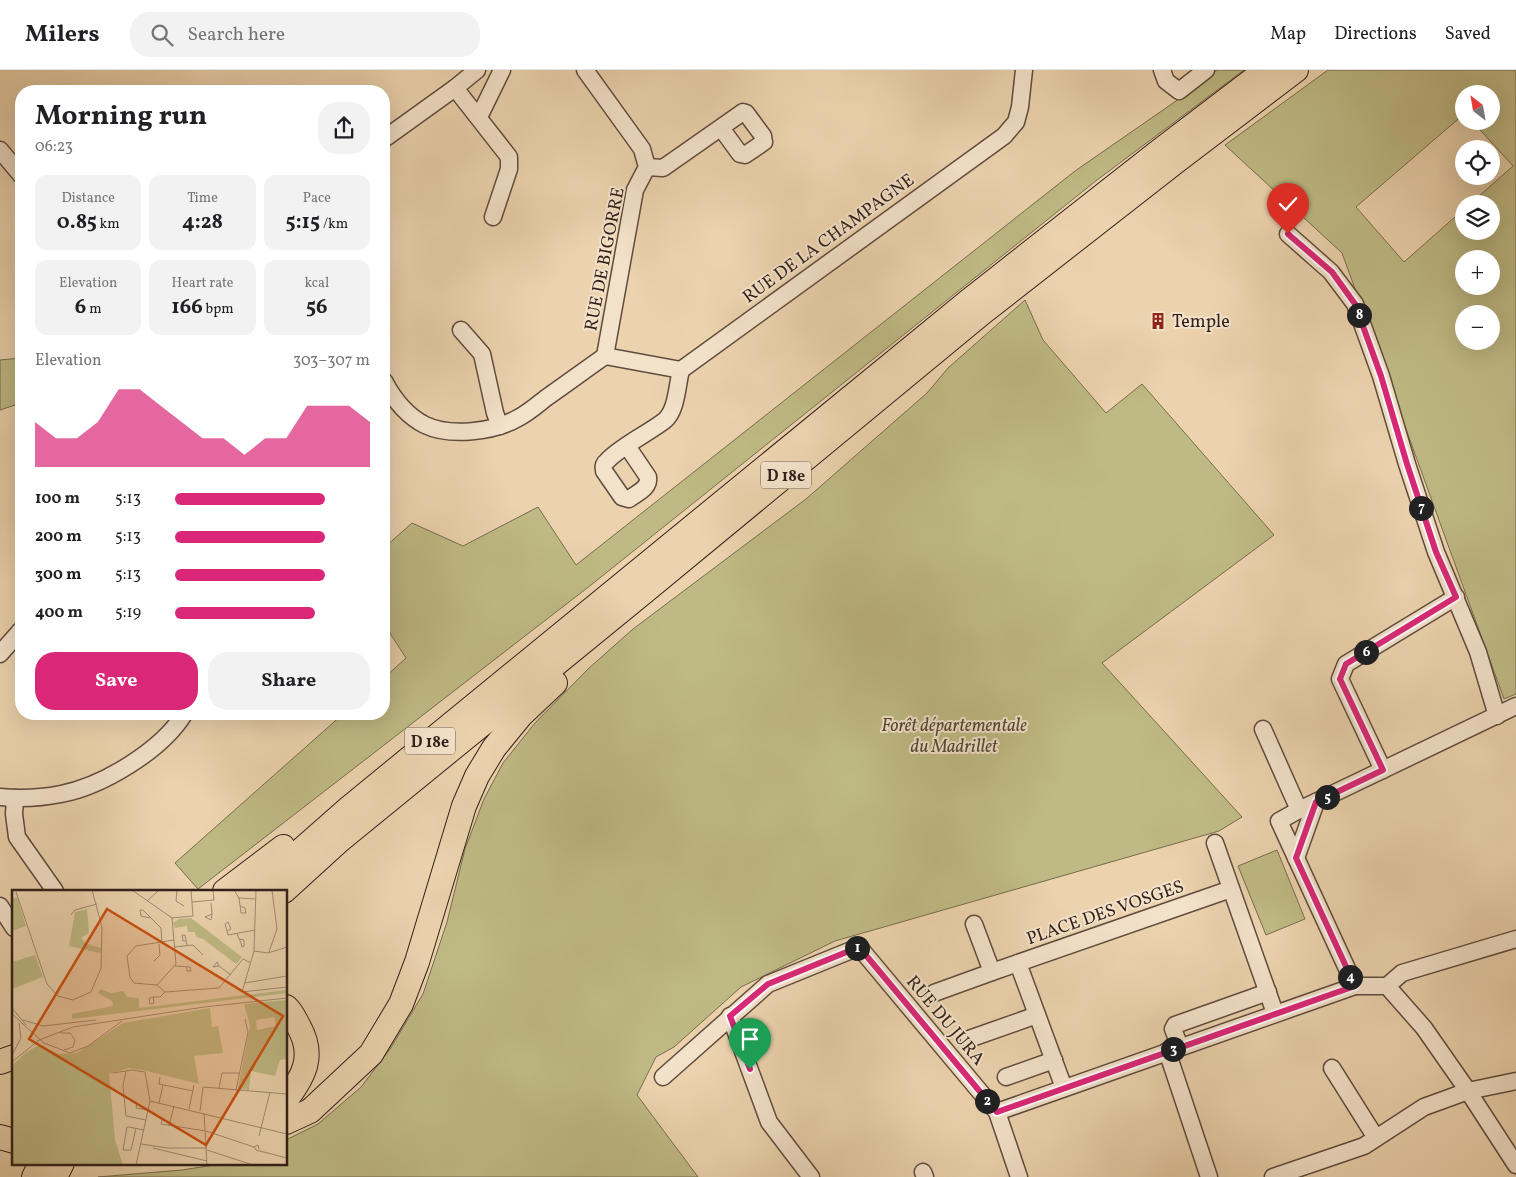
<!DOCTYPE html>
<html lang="en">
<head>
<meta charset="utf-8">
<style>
	body { margin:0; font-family:Vollkorn,serif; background:#f2f2f2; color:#202124; height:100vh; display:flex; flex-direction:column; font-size:19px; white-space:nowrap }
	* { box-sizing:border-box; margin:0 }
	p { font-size:16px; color:#757577 }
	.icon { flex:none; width:28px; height:28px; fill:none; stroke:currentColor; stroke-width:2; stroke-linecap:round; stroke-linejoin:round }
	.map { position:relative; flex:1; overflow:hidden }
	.panel { position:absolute; left:15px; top:15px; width:375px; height:635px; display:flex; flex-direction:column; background:#fff; border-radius:20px; box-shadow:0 5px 20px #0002 }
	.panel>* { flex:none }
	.needle { width:32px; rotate:329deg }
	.buttons { position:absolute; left:1455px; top:15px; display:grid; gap:10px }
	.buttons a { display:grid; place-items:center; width:45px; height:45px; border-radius:50%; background:#fff; box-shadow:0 5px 20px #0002; font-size:25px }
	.pin { position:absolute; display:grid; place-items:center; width:42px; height:42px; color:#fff; margin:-51px -21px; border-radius:50% 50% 50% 0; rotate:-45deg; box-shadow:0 0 5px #0007 }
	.pin .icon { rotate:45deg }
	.km { position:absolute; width:25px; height:25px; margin:-12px; border-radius:50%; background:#222; color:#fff; font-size:14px; line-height:25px; text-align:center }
	.round { display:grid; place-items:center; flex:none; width:52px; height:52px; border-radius:20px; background:#f2f2f2 }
	.headline { display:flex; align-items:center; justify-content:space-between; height:85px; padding:0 20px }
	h1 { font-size:28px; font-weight:700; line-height:38px }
	.figures { display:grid; grid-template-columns:repeat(3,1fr); gap:8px; height:85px; padding:5px 20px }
	.figures div { display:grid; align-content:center; border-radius:12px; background:#f2f2f2; text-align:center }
	.figures b { font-size:21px; font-weight:700 }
	.figures small { font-size:14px; font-weight:400 }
	.figures p { font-size:14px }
	.chart { height:140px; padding:10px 20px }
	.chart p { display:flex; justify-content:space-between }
	.chart svg { width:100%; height:90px; margin-top:5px; fill:#db2777; opacity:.7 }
	.action { display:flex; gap:10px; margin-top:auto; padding:10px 20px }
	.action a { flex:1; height:58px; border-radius:20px; background:#db2777; color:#fff; font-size:20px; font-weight:700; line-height:58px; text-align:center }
	.action a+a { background:#f2f2f2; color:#202124 }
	ul { padding:0 20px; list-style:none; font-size:16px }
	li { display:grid; grid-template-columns:80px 60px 1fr; align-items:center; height:38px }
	li i { height:12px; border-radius:6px; background:#db2777 }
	header { display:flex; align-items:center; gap:30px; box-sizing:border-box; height:70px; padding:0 25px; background:#fff; border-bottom:1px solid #e0e0e0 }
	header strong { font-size:24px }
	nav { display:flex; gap:28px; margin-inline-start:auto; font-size:18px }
	.search { width:350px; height:45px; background:#f2f2f2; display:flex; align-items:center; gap:12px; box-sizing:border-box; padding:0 18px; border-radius:20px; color:#757577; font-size:19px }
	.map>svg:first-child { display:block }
</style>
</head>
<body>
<header>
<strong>Milers</strong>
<div class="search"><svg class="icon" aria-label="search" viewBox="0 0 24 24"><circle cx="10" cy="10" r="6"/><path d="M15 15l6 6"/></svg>Search here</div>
<nav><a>Map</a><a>Directions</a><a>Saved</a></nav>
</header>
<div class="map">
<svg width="1516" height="1107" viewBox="0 0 1516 1107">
	<rect width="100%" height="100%" fill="#ecd3ae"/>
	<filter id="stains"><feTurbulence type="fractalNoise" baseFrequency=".004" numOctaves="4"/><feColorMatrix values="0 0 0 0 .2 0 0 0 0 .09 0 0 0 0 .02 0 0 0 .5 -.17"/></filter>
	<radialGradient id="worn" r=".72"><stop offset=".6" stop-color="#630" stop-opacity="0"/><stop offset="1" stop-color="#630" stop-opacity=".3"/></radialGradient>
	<g fill="#bfba85" stroke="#786c4f" fill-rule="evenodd">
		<path d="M 1217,0 L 1244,0 L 1097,110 L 591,515 L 198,819 L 175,793 L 343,644 L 384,644 L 384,608 L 406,588 L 384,554 L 384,478 L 412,453 L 463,476 L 538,437 L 576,495 L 1075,101 L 1176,31 Z"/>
		<path d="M 1328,0 L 1516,0 L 1516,624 L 1504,629 L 1342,183 L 1225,75 ZM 1464,24 L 1491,24 L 1491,51 L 1472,51 L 1513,96 L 1470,134 L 1491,134 L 1491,161 L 1464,161 L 1464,139 L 1404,192 L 1356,137 L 1464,44 ZM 1464,189 L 1491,189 L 1491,216 L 1464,216 ZM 1464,244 L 1491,244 L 1491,271 L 1464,271 Z"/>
		<path d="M 1025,230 L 1043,270 L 1106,343 L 1142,314 L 1274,465 L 1102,593 L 1242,747 L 1219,761 L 835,871 L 741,917 L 674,977 L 656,987 L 637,1025 L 698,1107 L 98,1107 L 182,1100 L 227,1093 L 286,1093 L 286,1070 L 318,1054 L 361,1017 L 390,979 L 423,924 L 447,852 L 465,779 L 484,729 L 503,693 L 535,653 L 588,599 L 633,559 L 806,429 L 927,323 L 948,298 Z"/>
		<path d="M 21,288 L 21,333 L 0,340 L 0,290 Z"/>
		<path d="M 1277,780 L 1305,849 L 1266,865 L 1238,796 Z"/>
	</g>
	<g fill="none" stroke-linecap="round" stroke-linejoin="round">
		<g stroke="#604c3e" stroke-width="19">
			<g id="minor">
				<path d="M 585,0 L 642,79 L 647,97 L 635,120 L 605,286"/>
				<path d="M 1162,0 L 1166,11 L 1179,21 L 1206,0"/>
				<path d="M 455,18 L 509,87 L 509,99 L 493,147"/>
				<path d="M 479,47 L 502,0"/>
				<path d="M 384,69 L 455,18 L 477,0"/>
				<path d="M 0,80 L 21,105"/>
				<path d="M 647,97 L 663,98 L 743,42 L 746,43 L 763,66 L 764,72 L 745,85 L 740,84 L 721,58"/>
				<path d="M 1288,164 L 1331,202 L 1355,234 L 1381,306 L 1407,394 L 1436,482 L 1478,582 L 1497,646"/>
				<path d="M 461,260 L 482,284 L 495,343 L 500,356"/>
				<path d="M 605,286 L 681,300 L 1004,66 L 1016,52 L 1020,37 L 1024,0"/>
				<path d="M 384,311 C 393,328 407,346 425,355 C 450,367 494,362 518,348 C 528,343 537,335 546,328 C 566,314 585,300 605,286"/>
				<path d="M 627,376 L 648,407 C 650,418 637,423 629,429 L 622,427 L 604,401 C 603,397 603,394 607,391 C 621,376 647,364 664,351 C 677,341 677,315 681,300"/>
				<path d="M 0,584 L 21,560"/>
				<path d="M 1263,659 L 1299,740"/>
				<path d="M 1383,700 L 1340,609 L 1346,594 L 1456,527"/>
				<path d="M 0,727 C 21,729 41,728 61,724 C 103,716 162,680 184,644"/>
				<path d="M 15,728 L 14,744 L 17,767 L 55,821"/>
				<path d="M 1215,773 L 1275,943"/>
				<path d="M 1296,788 L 1316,732"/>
				<path d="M 0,836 L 14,858"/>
				<path d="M 974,854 L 992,902 L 1231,819"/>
				<path d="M 1018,893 L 1064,1018"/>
				<path d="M 1355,916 L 1279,751 L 1299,740 L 1516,636"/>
				<path d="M 1387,916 L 1424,958 L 1468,1021 L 1516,1095"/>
				<path d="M 934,923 L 992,902"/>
				<path d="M 730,946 L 769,1052 L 811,1107"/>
				<path d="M 969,969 L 1037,945"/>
				<path d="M 1180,977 L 1173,959 L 1175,955 L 1268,922"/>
				<path d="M 1167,981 L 1209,1107"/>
				<path d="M 1332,998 L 1376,1068"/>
				<path d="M 663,1007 L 768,914 L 859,877 L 997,1042 L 1019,1107"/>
				<path d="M 1006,1007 L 1054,990"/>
				<path d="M 997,1042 L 1355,916 L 1387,916 L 1402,903 L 1516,869"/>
				<path d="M 923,1102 L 925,1107"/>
				<path d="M 1273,1107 L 1364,1076 L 1424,1037 L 1468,1021 L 1516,1011"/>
			</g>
		</g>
		<g stroke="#311f19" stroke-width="26">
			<g id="highway">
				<path d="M 225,821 L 283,777"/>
				<path d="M 255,821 L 349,738 L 970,230 L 1161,80 L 1266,0"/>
				<path d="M 284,821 L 340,770 L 645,521 L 983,242 L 1175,92 L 1296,0"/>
				<path d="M 286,937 C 292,942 295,950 299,957 C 315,986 304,1006 286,1030"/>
				<path d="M 0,992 L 14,987"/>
				<path d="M 286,1052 L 310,1041 L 371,984 L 401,934 L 417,892 L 464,736 L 477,706 L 494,678 L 521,645 L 555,613"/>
				<path d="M 0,1067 L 14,1071"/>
				<path d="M 34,1107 L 41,1093"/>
				<path d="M 55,1107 L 62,1093"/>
			</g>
		</g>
		<use href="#minor" stroke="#f3e2ca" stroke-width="16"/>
		<use href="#highway" stroke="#ecd3ae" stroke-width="24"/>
	</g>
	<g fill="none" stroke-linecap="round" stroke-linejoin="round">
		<g stroke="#fff" stroke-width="10">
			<path id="route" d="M 750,999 L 730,946 L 768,914 L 859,877 L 997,1042 L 1355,916 L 1296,788 L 1316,732 L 1383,700 L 1340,609 L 1346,594 L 1456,527 L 1436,482 L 1407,394 L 1381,306 L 1355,234 L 1332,202 L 1288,164"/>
		</g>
		<use href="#route" stroke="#db2777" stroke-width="6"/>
	</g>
	<defs>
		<g id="building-bare" transform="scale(1.35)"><path d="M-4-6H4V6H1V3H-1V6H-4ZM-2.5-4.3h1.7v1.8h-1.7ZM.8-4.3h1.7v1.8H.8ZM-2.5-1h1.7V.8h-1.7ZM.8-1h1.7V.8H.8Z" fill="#8f2418" stroke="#f3e2ca" stroke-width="2.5" paint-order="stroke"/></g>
	</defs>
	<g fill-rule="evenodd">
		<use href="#building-bare" x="1158" y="251"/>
	</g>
	<g text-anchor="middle" stroke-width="4" stroke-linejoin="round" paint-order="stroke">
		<g fill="#f3e2ca" stroke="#6b5a4e" stroke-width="1">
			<rect x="761" y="391.5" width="50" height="27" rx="4"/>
			<rect x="405" y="657.5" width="50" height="27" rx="4"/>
		</g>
		<g font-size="16" font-weight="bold" fill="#311f19">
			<text x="786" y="411">D 18e</text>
			<text x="430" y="677">D 18e</text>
		</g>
		<g font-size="18" fill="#311f19" stroke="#f3e2ca">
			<text transform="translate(828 168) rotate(-36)" y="6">RUE DE LA CHAMPAGNE</text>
			<text transform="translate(604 189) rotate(-79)" y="6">RUE DE BIGORRE</text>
			<text transform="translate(1105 842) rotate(-19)" y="6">PLACE DES VOSGES</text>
			<text transform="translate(946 950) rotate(50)" y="6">RUE DU JURA</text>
		</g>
		<g font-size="18" fill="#311f19" stroke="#f3e2ca" text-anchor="start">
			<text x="1172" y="257">Temple</text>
		</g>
		<g font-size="18" font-style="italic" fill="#544634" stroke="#f3e2ca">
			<text x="954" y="661">Forêt départementale<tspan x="954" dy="21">du Madrillet</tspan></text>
		</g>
	</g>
	<g transform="translate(12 820)">
		<rect width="275" height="275" fill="#ecd3ae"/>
		<path d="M 5,7 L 14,36 L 0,41 L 0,9 ZM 75,19 L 77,43 L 69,48 L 75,54 L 89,58 L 88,63 L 57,56 L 63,22 ZM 179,28 L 230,67 L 224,74 L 191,49 L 184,47 L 183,42 L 176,42 L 175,36 L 163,38 L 161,33 L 167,29 ZM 23,65 L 31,87 L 0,99 L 0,72 ZM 88,99 L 99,103 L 111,101 L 115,107 L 127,108 L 127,118 L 275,100 L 275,103 L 60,129 L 60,124 L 101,116 L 100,111 L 86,103 ZM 275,110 L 275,169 L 268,170 L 263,186 L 239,181 L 237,200 L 226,198 L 238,135 L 232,114 ZM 262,127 L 264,136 L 245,140 L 244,130 ZM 198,118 L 200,137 L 206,136 L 211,163 L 182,166 L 187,194 L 131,180 L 117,178 L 97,184 L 103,250 L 111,275 L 0,275 L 0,176 L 13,163 L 27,155 L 47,164 L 65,163 L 111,133 Z" fill="#bfba85" fill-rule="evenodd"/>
		<path fill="none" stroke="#a18b72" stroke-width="1" d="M 120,0 L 160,28M 165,0 L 164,11 L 172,16M 222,0 L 227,8 L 244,9M 244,0 L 242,61 L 230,102 L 275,97M 4,2 L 35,94 L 46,106 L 61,110 L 79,102 L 89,78 L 90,37 L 80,0M 227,8 L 229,23 L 234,23 L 233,18 L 228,16M 135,11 L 147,0M 180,12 L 202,10 L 201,0M 199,13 L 200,24 L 199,30 L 193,27 L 200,24M 59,25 L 63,20 L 85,14M 138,28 L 129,26 L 128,20 L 131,20 L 149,38 L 150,53M 160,28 L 181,26 L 179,0M 215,41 L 219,39 L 216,32 L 213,34 L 215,41 L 216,45 L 243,40M 225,44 L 229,53 L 230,57 L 232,56 L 232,50 L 227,49M 174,51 L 171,51 L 170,45 L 173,45 L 175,55M 163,57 L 181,55 L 191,65M 242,61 L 256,63 L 275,57M 257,62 L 265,39 L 260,0M 142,71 L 148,65 L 147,54M 163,76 L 178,77 L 179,81 L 175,81 L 175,77M 207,76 L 205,72 L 201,77 L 207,76 L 219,85M 233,93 L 275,86M 145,95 L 153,102 L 207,98 L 231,69 L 239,73M 145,95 L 122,93 L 118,87 L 115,66 L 124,56 L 162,50M 145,95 L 164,74 L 160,28M 141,107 L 142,113 L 138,114 L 137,108 L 138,108 L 141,107 L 148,107 L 153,102M 0,118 L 14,135M 0,124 L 32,153 L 58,163 L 76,156 L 110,131M 11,130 L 31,136 L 84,130M 48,143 L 58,143 L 63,150 L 61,157 L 52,160M 0,165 L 9,148 L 7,133M 0,172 L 27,150 L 61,137 L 192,117 L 275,108M 114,181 L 111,196 L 114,226 L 134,230M 101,183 L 120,180 L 133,182 L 138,211 L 124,275M 148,187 L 147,194 L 181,201M 207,198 L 210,183 L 228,183M 224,200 L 236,142 L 233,129M 138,211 L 275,244M 125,213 L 124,218 L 136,220M 147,213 L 151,195M 177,219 L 182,195M 188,221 L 191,197 L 275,204M 192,223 L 195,275M 150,230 L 149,234 L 194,241 L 242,257M 157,236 L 162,216M 124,238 L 119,260 L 111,260 L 115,237 L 117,237 L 132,240M 247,246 L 258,202M 129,254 L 156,258 L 195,258M 141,258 L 195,271M 247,259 L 246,255 L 242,257 L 244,260 L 275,268M 195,260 L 241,275"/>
		<path fill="#cd500e" fill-opacity="0.15" stroke="#cd500e" stroke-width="2.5" d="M 95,19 L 271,126 L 194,255 L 17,149 Z"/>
		<rect width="275" height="275" fill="none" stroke="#311f19" stroke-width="2.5"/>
	</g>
	<rect width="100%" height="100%" filter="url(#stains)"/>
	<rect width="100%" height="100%" fill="url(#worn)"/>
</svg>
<div class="buttons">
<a><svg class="needle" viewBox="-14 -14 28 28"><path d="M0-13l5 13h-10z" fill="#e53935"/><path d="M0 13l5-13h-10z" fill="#757577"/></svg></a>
<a><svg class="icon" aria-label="locate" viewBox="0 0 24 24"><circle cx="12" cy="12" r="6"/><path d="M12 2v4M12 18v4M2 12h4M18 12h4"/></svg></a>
<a><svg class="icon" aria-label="layers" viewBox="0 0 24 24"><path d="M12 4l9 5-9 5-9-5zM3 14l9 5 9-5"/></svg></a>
<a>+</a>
<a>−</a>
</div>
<div class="pin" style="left:750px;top:999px;background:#1e9e55"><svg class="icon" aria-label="arrive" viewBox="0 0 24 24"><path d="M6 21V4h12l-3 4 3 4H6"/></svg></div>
<div class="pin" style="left:1288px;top:164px;background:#d93025"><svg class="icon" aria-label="check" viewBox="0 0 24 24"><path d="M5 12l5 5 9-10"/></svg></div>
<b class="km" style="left:857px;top:878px">1</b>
<b class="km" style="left:987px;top:1031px">2</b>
<b class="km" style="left:1173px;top:979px">3</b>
<b class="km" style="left:1350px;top:907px">4</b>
<b class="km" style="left:1327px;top:727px">5</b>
<b class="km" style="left:1366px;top:582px">6</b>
<b class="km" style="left:1421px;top:438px">7</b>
<b class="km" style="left:1359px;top:245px">8</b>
<section class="panel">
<div class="headline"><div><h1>Morning run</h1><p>06:23</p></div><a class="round"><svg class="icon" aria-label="share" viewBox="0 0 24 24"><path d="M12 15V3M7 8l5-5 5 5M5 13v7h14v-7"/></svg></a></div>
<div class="figures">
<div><p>Distance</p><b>0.85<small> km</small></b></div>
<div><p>Time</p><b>4:28</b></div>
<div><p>Pace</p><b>5:15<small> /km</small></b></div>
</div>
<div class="figures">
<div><p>Elevation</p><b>6<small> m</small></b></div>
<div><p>Heart rate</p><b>166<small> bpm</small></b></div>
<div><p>kcal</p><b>56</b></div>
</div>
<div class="chart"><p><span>Elevation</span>303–307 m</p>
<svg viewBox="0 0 160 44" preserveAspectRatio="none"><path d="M0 44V22L10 30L20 30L30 22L40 6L50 6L60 14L70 22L80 30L90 30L100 38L110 30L120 30L130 14L140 14L150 14L160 22V44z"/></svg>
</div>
<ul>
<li><b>100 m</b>5:13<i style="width:77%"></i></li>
<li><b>200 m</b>5:13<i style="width:77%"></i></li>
<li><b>300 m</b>5:13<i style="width:77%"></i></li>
<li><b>400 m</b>5:19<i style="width:72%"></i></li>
</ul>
<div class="action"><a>Save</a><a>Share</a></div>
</section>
</div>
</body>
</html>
